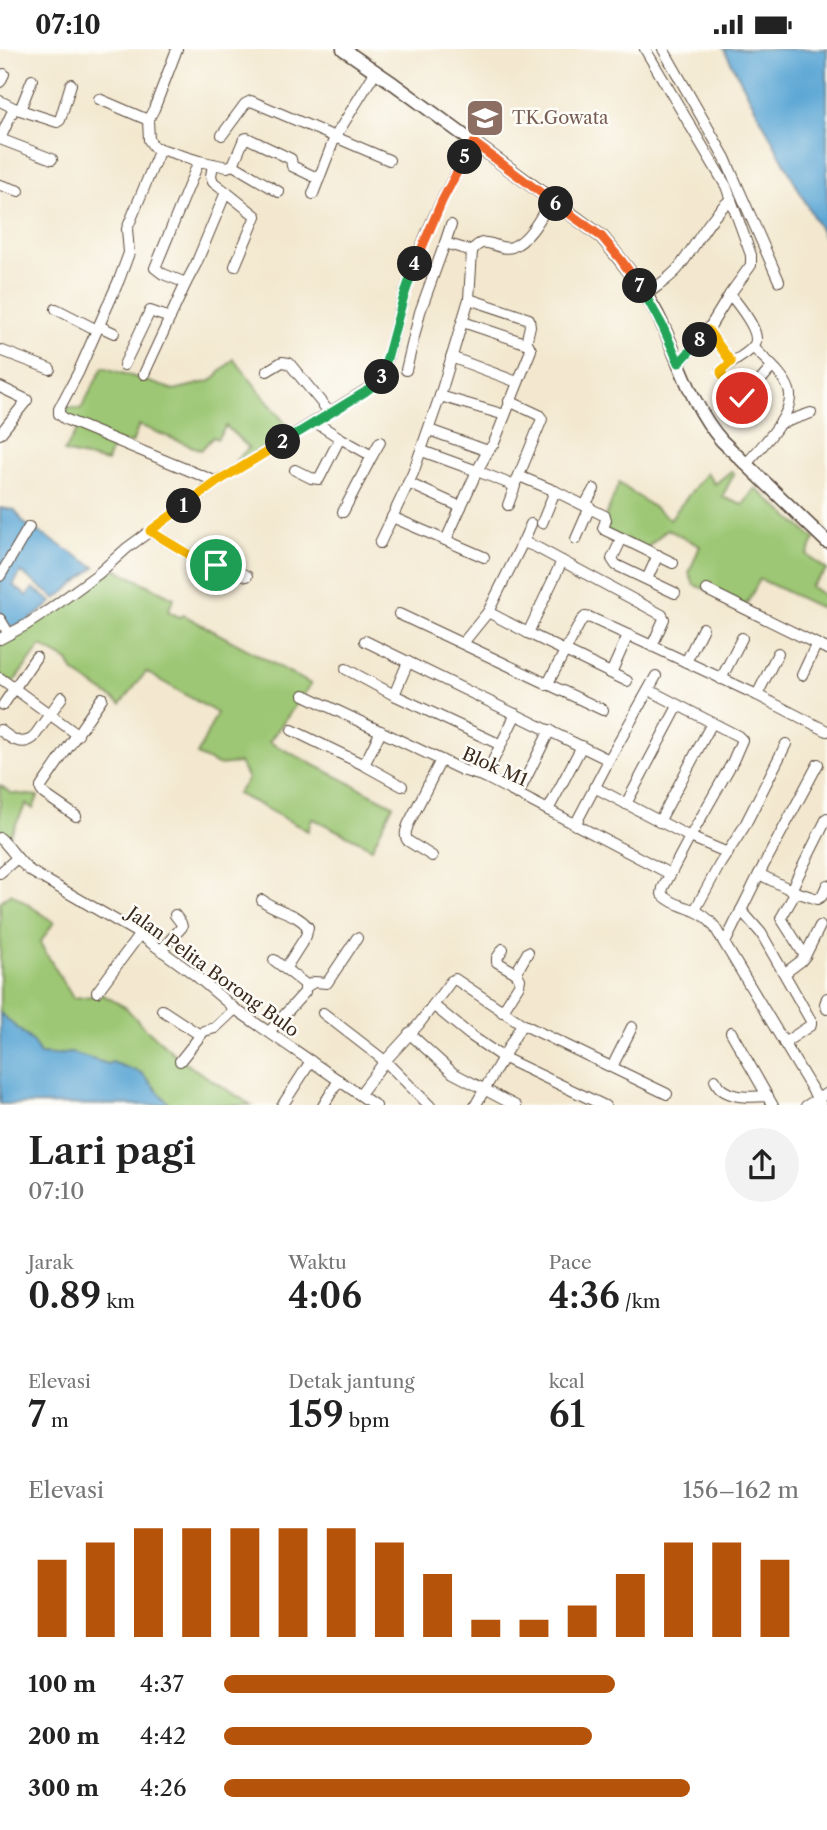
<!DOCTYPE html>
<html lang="id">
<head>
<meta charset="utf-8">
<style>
	body { margin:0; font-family:"Libre Caslon Text",serif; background:#f2f2f2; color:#222; height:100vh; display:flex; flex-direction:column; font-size:26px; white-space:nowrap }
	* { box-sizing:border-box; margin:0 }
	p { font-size:23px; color:#767676 }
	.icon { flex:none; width:38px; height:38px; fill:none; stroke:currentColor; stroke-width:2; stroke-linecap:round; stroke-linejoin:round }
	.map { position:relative; height:1056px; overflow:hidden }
	.sheet { display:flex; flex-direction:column; background:#fff; flex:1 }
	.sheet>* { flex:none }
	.pin { position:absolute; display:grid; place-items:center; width:60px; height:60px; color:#fff; margin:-30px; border:4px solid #fff; border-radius:50%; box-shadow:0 2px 7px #0007 }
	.km { position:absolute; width:35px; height:35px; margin:-18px; border-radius:50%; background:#222; color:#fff; font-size:19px; line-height:35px; text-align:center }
	.round { display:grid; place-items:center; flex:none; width:74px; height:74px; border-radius:37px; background:#f2f2f2 }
	.headline { display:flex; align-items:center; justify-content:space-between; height:119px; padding:0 28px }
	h1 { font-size:38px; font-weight:600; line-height:52px }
	.metrics { display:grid; grid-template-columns:repeat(3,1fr); gap:10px; height:119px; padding:7px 28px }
	.metrics div { display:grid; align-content:center }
	.metrics b { font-size:35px; font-weight:600 }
	.metrics small { font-size:19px; font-weight:400 }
	.metrics p { font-size:19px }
	.chart { height:196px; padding:14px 28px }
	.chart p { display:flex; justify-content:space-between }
	.chart svg { width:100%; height:126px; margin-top:7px; stroke:#b45309; stroke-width:6 }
	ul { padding:0 28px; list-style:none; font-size:23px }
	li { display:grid; grid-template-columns:112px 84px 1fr; align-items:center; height:52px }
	li i { height:18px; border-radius:9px; background:#b45309 }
	.status { display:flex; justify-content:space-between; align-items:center; height:49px; padding:0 35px; background:#fff; direction:ltr }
	.status svg { height:19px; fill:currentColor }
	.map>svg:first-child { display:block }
</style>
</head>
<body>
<div class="status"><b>07:10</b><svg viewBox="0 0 49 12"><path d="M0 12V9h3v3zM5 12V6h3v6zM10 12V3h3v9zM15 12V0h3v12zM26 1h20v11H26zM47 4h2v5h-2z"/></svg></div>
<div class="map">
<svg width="827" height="1057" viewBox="0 0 827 1057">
	<rect width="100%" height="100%" fill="#fdfcf7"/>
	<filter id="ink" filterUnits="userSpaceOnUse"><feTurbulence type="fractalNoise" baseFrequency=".0143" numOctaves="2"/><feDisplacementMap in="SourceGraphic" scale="14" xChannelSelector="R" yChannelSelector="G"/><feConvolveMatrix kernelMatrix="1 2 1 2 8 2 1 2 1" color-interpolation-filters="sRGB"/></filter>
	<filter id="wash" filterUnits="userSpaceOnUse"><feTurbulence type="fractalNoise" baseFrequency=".00686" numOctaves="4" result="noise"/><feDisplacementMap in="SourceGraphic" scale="28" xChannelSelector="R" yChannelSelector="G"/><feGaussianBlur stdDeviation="1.57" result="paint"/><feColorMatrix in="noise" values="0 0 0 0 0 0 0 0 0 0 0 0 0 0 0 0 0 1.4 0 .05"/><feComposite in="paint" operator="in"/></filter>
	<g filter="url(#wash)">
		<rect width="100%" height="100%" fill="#f3e8cf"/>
		<g fill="#9dc774" stroke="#6c7849" stroke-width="2">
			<path d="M 234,310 L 292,383 L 239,414 L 236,411 L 249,399 L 226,377 L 217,390 L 213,388 L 201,401 L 139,376 L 132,394 L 114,393 L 107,413 L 64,403 L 80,376 L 61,365 L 61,357 L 81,360 L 103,318 L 174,341 L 211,332 Z"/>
			<path d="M 731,422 L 734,425 L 722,448 L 743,456 L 755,439 L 815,490 L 807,506 L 827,521 L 810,537 L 827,549 L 827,562 L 760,530 L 746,556 L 694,536 L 689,524 L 700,497 L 667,480 L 646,500 L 601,479 L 619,434 L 670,470 L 706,424 L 715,435 Z"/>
			<path d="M 113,519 L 174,549 L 168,562 L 179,568 L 184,566 L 311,635 L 269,693 L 393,756 L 372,799 L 312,769 L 308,782 C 284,770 262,756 237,745 L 248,730 L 240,714 L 218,716 L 197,706 L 217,664 L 146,623 L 121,655 L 74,623 L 68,612 L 41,597 L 12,635 L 0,626 L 0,594 L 11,588 Z"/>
			<path d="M 0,736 L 11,744 L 38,747 L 33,760 L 26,755 L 8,791 L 0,785 Z"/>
			<path d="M 11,844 L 54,873 L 40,894 L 73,949 L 103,946 L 125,958 L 142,976 L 182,1012 L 251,1056 L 170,1056 L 142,1024 L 112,1013 L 108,1015 L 71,1004 L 52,1006 L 40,1005 L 32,992 L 0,964 L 0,853 Z"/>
		</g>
		<g fill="#5da7d5" stroke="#4c687a" stroke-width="2">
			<path d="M 724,0 L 827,0 L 827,194 Z"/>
			<path d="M 0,459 L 15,461 L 24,474 L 95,518 L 56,550 L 21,523 L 13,536 L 27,547 L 33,539 L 52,553 C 43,562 22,578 9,578 L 0,562 Z"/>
			<path d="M 0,964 L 32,992 L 40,1005 L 52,1006 L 71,1004 L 108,1015 L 112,1013 L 142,1024 L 170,1056 L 0,1055 Z"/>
		</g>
	</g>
	<g filter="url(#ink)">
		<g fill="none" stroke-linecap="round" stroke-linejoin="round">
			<g stroke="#574639" stroke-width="12">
				<g id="minor">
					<path d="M 177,0 L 154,60 L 148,71 L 149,91 L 154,98 L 199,112 L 227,118 L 233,116 L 244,90 L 247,89 L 291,110 L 292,117 L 319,130"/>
					<path d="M 645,0 L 726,137 L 751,206 L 751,216 L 730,245 L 708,281 L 679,315"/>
					<path d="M 663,0 L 725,109 L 779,232"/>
					<path d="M 0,33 L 4,25"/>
					<path d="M 99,50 L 148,71"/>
					<path d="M 0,52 L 14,59 L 57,73 L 60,71 L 71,35"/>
					<path d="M 20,61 L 32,31"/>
					<path d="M 222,86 L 245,55 L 251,52 L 389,111"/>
					<path d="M 0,90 L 52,110"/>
					<path d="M 0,90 L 14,59"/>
					<path d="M 160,100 L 127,180 L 129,204 L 119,231 L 78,324 L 59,360 L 59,365 L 65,370 L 79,376 L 217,433"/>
					<path d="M 199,112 L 155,219 L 163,225 L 186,234 L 196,215 L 226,143 L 256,167 L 235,217"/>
					<path d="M 213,115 L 211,127 L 213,133 L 226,143"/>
					<path d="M 233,116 L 279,143"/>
					<path d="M 0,136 L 19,142"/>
					<path d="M 313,145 L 335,88 L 376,22"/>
					<path d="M 445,194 L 451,176"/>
					<path d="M 730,245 C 738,256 765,286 753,298 C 744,308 730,313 721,322 L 721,324 L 737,348 L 742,349 L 749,345 L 772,318"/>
					<path d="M 646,246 C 657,237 672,228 680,217 C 698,193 708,170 731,150"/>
					<path d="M 469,250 L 529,270 L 530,277 L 526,294"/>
					<path d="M 56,260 L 97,281"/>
					<path d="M 99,277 L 114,284"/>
					<path d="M 708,281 L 731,313"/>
					<path d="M 0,301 L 50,320"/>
					<path d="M 451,308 L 517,333"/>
					<path d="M 124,316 L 150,262 L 170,269"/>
					<path d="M 406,321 L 420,263 L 445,194 L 472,202"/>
					<path d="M 267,322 L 282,313 L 289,314 L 330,364"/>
					<path d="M 144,325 L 186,234"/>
					<path d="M 0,338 L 27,351 L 0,385"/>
					<path d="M 440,347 L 505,366"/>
					<path d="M 509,352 L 539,366 L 542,370 L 517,431"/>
					<path d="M 779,375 L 811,364"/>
					<path d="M 429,381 L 488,402"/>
					<path d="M 340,389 L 372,407 L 343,463"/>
					<path d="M 422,402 L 477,422 L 488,402 L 494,394 L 531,301 L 528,295 L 463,273"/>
					<path d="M 372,407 L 380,393"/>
					<path d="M 746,415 C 760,399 797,363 789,341 C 783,324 765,311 753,298"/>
					<path d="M 295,421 L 311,429 L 319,430 L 340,389 L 315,373"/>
					<path d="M 519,427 L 555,442 L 605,467 L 606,471 L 603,479 L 605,481 L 673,514"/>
					<path d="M 408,434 L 461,458"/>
					<path d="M 585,456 L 594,440"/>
					<path d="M 392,468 L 484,508"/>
					<path d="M 542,474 L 555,442"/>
					<path d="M 150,482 L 203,514 L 210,517 L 220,516 L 247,527"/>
					<path d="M 622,489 L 612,510 L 616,516 L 675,544"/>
					<path d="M 576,490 L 590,458"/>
					<path d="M 446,491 L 477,422 L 515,437 L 508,456"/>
					<path d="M 523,493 L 531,475"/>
					<path d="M 380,494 L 413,424 L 440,347 L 469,250 L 472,202 C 485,183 497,203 512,198 C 530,191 542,166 551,151"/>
					<path d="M 0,527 L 29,478"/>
					<path d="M 647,530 L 658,506"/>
					<path d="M 707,541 L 827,600"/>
					<path d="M 488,563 L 528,584 L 562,512 L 662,566 L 664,570 L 652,597 L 757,646 L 827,682"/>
					<path d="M 399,565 L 603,661"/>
					<path d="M 0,570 L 9,585"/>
					<path d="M 528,584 L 627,632"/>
					<path d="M 0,590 L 26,576 L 49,561 L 98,525 L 127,499 L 217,433 L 377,334 L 383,326 C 390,302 395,277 402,253 C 419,197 442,143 474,95"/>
					<path d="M 365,592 L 609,711"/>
					<path d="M 463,594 L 488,563 L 523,493 L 536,498 L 562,512"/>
					<path d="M 686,613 L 703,579"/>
					<path d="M 346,620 L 394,646 L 408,613"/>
					<path d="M 611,624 L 628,586"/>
					<path d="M 802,626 L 816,596"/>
					<path d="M 0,629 L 78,686"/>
					<path d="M 721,630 L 742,589"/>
					<path d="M 547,636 L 581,572 L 585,568 L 591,569 L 652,597"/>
					<path d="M 649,641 L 738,687 L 742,691 L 732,714 L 690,788 L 663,839 L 662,845 C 677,861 697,855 714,877 L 822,1057"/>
					<path d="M 304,646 L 462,721 L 485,728 L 670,825"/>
					<path d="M 394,646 L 501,696"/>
					<path d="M 757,646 L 778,604"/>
					<path d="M 3,656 L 36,608"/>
					<path d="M 0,681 C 10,689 21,698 33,689 L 62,648"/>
					<path d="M 292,681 L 364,716 L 381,682"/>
					<path d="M 364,716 L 402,737"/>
					<path d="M 485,728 L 516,665"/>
					<path d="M 594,738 L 690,788 L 728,804"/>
					<path d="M 518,745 L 550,681"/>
					<path d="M 626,755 L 678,657"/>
					<path d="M 548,761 L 582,697"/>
					<path d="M 76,767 L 44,745 L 41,741 L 41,738 L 102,649"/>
					<path d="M 659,773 L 712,674"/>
					<path d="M 575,776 L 609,711 L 656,627"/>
					<path d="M 0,789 C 12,800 19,814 32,823 L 136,883 L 195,926 L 235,960 L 376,1057"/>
					<path d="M 432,807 L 408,792 C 404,787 406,782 408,776 L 441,711"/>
					<path d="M 0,824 L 17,809"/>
					<path d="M 759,825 L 791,841 L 827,769"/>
					<path d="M 262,851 C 277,863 296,863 308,878 L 306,887 L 285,920"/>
					<path d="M 695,861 L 720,815 L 744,778 L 786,695"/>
					<path d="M 741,861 L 761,884 L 811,972 L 811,976 L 784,994"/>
					<path d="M 725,894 L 759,825 L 818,715"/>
					<path d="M 503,900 L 497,909 L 497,913 L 516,924"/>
					<path d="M 161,901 L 182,878 L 181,874 L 175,866"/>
					<path d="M 805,907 L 820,877"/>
					<path d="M 785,924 L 801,912 L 805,907 L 781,869 L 796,843 L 817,850 L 822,847 L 827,836"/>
					<path d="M 306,938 L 314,933 L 327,934 L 357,889"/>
					<path d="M 97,943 L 140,885"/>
					<path d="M 827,949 L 825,955 L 827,960"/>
					<path d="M 433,956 L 470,986 L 502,1008 L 605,1057"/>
					<path d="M 162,961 L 200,986"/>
					<path d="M 502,963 L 519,936 L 520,930 L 516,924 L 528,903"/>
					<path d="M 323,964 L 385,1012 L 430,1057"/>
					<path d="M 269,983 L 305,943 L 305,935 L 274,911"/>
					<path d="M 731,983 L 773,1057"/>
					<path d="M 409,984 L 453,1024 L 516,1057"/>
					<path d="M 180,1012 L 204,982 L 215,979 L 235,960"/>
					<path d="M 612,1018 L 632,978"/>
					<path d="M 715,1031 C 723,1051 751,1048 768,1047"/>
					<path d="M 360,1045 L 385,1012 L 419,975 L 451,932 L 455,930 L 522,975 L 667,1045"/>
					<path d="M 282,1057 L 311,1012"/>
					<path d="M 323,1057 L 339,1031"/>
					<path d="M 475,1057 L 522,975"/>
					<path d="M 806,1057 L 827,1044"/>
				</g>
			</g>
			<g stroke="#574639" stroke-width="15">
				<path id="tertiary" d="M 343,0 L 394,35 L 602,188 C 625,216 648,244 663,277 C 681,317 693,359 722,392 L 827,493"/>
			</g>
			<use href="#minor" stroke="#fff" stroke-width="10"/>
			<use href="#tertiary" stroke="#fff" stroke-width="12"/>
		</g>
	</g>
	<g fill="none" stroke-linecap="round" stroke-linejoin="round" filter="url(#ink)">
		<g stroke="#fff" stroke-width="14">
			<path id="split-1" d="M 184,457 L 150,482 L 203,514 L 210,517 L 216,516"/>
		</g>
		<g stroke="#fff" stroke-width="14">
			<path id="split-2" d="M 184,457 L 217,433 L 283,393"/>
		</g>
		<g stroke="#fff" stroke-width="14">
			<path id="split-3" d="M 283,393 L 365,343 L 377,334 L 382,328"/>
		</g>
		<g stroke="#fff" stroke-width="14">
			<path id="split-4" d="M 382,328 L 403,250 L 415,215"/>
		</g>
		<g stroke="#fff" stroke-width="14">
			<path id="split-5" d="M 415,215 L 442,152 L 465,108"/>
		</g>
		<g stroke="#fff" stroke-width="14">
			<path id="split-6" d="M 465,108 L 474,94 L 556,155"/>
		</g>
		<g stroke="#fff" stroke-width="14">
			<path id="split-7" d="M 556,155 L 602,188 L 621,211 L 640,237"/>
		</g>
		<g stroke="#fff" stroke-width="14">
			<path id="split-8" d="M 640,237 L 662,276 L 679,314 L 700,291"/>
		</g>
		<g stroke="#fff" stroke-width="14">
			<path id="split-9" d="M 700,291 L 708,281 L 731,313 L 721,322 L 721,324 L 737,348 L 742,349"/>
		</g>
		<use href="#split-1" stroke="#f5b400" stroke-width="9"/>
		<use href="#split-2" stroke="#f5b400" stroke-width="9"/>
		<use href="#split-3" stroke="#22a559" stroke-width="9"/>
		<use href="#split-4" stroke="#22a559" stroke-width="9"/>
		<use href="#split-5" stroke="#f0652b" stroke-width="9"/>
		<use href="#split-6" stroke="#f0652b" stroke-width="9"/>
		<use href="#split-7" stroke="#f0652b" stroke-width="9"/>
		<use href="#split-8" stroke="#22a559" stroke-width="9"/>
		<use href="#split-9" stroke="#f5b400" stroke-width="9"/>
	</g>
	<defs>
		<g id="school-square" transform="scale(2.0125)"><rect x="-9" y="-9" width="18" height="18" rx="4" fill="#8d6e63" stroke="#fdfcf7"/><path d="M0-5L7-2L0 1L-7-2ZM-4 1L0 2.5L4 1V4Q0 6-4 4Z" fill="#fff"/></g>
	</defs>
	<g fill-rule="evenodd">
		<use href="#school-square" x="485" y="69"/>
	</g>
	<g text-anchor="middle" stroke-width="5" stroke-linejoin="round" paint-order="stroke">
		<g font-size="18" fill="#785e54" stroke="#fdfcf7" text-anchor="start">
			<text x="512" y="75">TK.Gowata</text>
		</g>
		<g font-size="18" fill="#3b2a1e" stroke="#fdfcf7">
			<text transform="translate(495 718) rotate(24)" y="6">Blok M1</text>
			<text transform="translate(213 923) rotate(36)" y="6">Jalan Pelita Borong Bulo</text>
		</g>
	</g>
</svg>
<div class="pin" style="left:216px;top:516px;background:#1e9e55"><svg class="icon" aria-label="arrive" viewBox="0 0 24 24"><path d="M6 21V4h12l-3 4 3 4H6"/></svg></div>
<div class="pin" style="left:742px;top:349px;background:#d93025"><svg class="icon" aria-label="check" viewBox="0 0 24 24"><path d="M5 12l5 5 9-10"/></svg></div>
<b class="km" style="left:184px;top:457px">1</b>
<b class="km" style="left:283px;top:393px">2</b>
<b class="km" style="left:382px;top:328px">3</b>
<b class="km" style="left:415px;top:215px">4</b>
<b class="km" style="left:465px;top:108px">5</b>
<b class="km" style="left:556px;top:155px">6</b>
<b class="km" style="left:640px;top:237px">7</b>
<b class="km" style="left:700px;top:291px">8</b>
</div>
<section class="sheet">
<div class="headline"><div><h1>Lari pagi</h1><p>07:10</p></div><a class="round"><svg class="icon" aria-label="share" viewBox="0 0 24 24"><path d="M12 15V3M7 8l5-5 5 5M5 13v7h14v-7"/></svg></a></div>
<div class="metrics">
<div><p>Jarak</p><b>0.89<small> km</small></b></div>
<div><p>Waktu</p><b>4:06</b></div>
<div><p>Pace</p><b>4:36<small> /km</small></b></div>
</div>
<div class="metrics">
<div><p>Elevasi</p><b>7<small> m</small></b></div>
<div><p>Detak jantung</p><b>159<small> bpm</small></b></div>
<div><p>kcal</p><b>61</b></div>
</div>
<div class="chart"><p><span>Elevasi</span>156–162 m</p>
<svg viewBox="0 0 160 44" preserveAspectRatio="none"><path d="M5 44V17M15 44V11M25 44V6M35 44V6M45 44V6M55 44V6M65 44V6M75 44V11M85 44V22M95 44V38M105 44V38M115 44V33M125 44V22M135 44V11M145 44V11M155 44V17"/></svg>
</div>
<ul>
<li><b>100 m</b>4:37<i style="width:68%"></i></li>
<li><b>200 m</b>4:42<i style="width:64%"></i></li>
<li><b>300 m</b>4:26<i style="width:81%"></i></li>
</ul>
</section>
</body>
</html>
